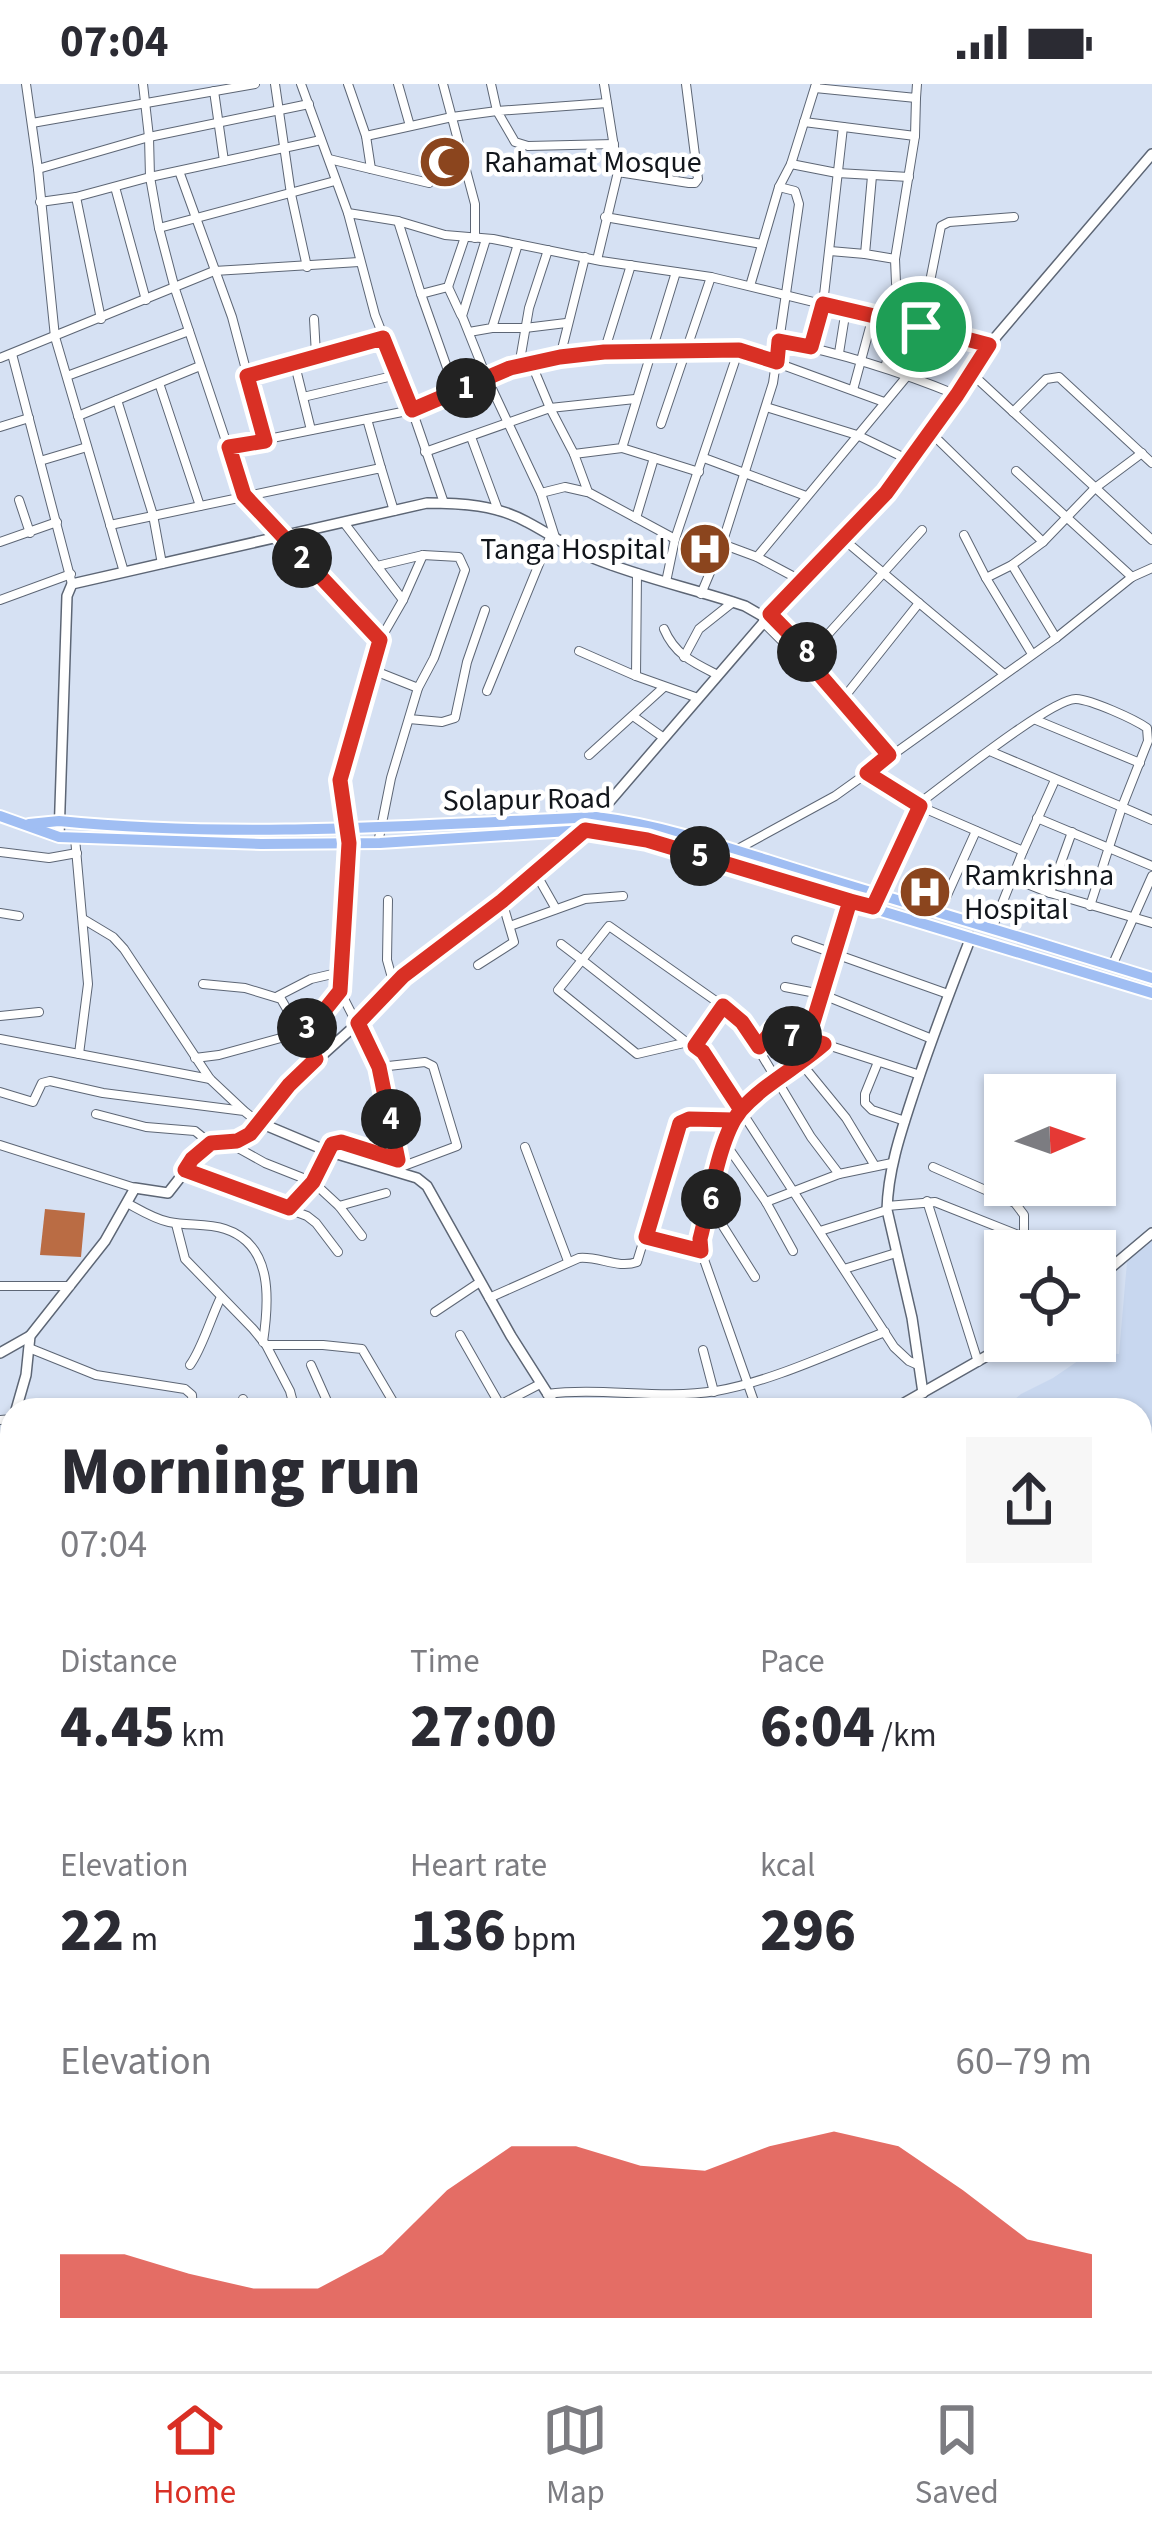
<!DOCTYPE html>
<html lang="en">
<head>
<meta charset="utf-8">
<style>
	body { margin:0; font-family:"Source Sans 3",sans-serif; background:#f7f7f7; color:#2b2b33; height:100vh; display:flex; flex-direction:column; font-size:45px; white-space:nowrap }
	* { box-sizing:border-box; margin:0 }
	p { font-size:39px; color:#7c7c81 }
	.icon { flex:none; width:66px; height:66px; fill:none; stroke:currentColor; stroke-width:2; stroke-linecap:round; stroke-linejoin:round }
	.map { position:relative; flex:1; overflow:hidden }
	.panel { position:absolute; left:0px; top:1314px; width:1152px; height:975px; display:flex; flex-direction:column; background:#fff; border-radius:36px 36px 0 0; box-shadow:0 3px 9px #0004 }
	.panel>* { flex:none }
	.needle { width:78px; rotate:88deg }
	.buttons { position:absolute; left:984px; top:990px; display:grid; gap:24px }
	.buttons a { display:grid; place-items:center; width:132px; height:132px; border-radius:0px; background:#fff; box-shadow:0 3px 9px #0004; font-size:60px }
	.pin { position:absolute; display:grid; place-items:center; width:102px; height:102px; color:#fff; margin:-51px; border:6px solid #fff; border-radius:50%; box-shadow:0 3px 12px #0007 }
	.km { position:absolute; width:60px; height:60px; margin:-30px; border-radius:50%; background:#222; color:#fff; font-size:33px; line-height:60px; text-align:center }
	.round { display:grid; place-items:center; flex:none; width:126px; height:126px; border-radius:0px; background:#f7f7f7 }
	.summary { display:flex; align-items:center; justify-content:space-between; height:204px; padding:0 60px }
	h1 { font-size:66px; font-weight:800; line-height:90px }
	.figures { display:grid; grid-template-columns:repeat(3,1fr); gap:18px; height:204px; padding:12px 60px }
	.figures div { display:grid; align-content:center }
	.figures b { font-size:60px; font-weight:800 }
	.figures small { font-size:33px; font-weight:400 }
	.figures p { font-size:33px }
	.chart { height:336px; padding:24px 60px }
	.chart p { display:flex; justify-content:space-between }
	.chart svg { width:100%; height:216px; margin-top:12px; fill:#d93025; opacity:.7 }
	.status { display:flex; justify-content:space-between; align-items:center; height:84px; padding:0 60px; background:#fff; direction:ltr }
	.status svg { height:33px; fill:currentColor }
	.menu { display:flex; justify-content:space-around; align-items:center; height:168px; border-top:3px solid #e1e1e2; background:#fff; font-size:33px; color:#7c7c81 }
	.menu a { display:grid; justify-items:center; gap:6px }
	.menu .current { color:#d93025 }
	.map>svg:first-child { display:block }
</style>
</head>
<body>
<div class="status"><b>07:04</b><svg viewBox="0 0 49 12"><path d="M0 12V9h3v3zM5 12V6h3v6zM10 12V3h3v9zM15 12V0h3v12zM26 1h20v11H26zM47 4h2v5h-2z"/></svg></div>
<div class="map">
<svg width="1152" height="2287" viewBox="0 0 1152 2287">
	<rect width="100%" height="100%" fill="#d6e1f3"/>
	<g fill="#c8d7ef">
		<path d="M 1152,1156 L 1152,1587 L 1140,1587 L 1140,1326 L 1002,1326 L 1021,1310 L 1053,1294 L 1091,1268 L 1119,1270 L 1127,1178 Z"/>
		<path d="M 68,2277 L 295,2277 L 306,2287 L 60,2287 Z"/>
	</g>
	<path fill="#ba6c44" d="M 45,1125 L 85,1129 L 81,1173 L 40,1171 Z"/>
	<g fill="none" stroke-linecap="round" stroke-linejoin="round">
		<g stroke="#5d6675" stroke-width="10">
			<g id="minor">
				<path d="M 26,0 L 38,85 L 55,253 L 124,488"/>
				<path d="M 143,0 L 149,53 L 150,93 L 159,144 L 175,205 L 244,411 L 380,556"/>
				<path d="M 275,0 L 291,110 L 307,183"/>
				<path d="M 301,0 L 348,129 L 398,137 L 445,151 L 493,155 L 601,177 L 711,193 L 989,261"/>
				<path d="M 348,0 L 366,52 L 452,33 L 497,27 L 491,0"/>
				<path d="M 398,0 L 410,42"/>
				<path d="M 443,0 L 475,120 L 475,154"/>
				<path d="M 815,4 L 916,14 L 917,0"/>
				<path d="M 214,7 L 224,77"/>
				<path d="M 607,19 L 497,27 L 515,58 L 528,62 L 614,60"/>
				<path d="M 804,38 L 915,52 L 895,175"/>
				<path d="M 32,39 L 255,0"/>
				<path d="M 366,52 L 371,85"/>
				<path d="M 915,52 L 916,14"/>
				<path d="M 329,75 L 429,99"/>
				<path d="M 791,80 L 837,89 L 909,93"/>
				<path d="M 38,85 L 149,53 L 309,20"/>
				<path d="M 179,87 L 232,233 L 265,357"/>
				<path d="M 618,88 L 689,99 L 695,99 L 698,95 L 686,0"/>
				<path d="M 872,92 L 865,170 L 895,175 L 896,199 L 913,241"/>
				<path d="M 115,103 L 146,216"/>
				<path d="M 76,113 L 101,235"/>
				<path d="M 40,118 L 76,113 L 150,93 L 321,56"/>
				<path d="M 348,129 L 375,231 L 412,326 L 444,419"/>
				<path d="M 605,133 L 762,160"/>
				<path d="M 398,137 L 421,210"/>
				<path d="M 159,144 L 335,97"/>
				<path d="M 486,155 L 462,232 L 486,292 L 541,409"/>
				<path d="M 830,167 L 865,170"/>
				<path d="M 597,176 L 618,88 L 604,0"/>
				<path d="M 750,202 L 779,103 L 791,80 L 816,0"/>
				<path d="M 448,203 L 461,231"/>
				<path d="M 314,235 L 316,271"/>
				<path d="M 921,243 L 941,142 L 949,138 L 1014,133"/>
				<path d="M 492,244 L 525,244 L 566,239"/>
				<path d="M 469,248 L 492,244 L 518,160"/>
				<path d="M 779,257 C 841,269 899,287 957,311"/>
				<path d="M 811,263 L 823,220 L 843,43"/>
				<path d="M 604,268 L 739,265 L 884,318"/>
				<path d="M 839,269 L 846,225"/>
				<path d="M 12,270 L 72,500"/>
				<path d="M 560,273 L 585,173"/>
				<path d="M 0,274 L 214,187 L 359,178"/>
				<path d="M 294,277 L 311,346"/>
				<path d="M 530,281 L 560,273 L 604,268 L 631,181"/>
				<path d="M 532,281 L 550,324 L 574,370 L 622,364 L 676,188"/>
				<path d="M 885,284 L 897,237"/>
				<path d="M 971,289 L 1152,456"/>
				<path d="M 67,292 L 189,247"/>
				<path d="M 247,292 L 383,254"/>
				<path d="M 159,299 L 200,422"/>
				<path d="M 853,306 L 873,232"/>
				<path d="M 456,309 L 421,210 L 448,203 L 465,153"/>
				<path d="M 303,313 L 397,291"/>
				<path d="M 117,316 L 153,431 L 162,480"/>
				<path d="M 766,323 L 857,351 L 909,376"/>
				<path d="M 1013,328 L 1046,295 L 1059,293 L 1152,379"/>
				<path d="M 78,332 L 200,282"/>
				<path d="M 367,335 L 381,384"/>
				<path d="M 661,340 L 711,193"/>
				<path d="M 0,343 L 29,334"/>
				<path d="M 930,348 L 1043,458"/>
				<path d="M 471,353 L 498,426"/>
				<path d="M 228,363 L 412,326 L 456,309 L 486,292 L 519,282 L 529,224 L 548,166"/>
				<path d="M 622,364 L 699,388"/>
				<path d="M 425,368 L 550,324 L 635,315"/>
				<path d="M 574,370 L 588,408 L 675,455"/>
				<path d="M 704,374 L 806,412"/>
				<path d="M 40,377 L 87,363"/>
				<path d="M 1016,387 L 1132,493"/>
				<path d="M 19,416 L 30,449"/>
				<path d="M 636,434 L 654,374"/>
				<path d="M 345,440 L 377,482 L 423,471 L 459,473 L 465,486 L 434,574 L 418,604 L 391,694 L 378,759"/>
				<path d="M 110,441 L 381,384 L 394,427"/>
				<path d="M 964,451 L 986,494"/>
				<path d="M 555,453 L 541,409 L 565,403 L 587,408"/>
				<path d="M 842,454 L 919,519"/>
				<path d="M 0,458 L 57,438"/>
				<path d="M 722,460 L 757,473 L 802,497"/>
				<path d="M 757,473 L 908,291"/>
				<path d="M 1012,481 L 1056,554"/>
				<path d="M 377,482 L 403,516"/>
				<path d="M 666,498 L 675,455 L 739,265"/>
				<path d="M 701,510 L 722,460 L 773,299 L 799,120 L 795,107 L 779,103"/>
				<path d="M 0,516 L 71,490"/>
				<path d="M 770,531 L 810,571 L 811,576"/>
				<path d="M 763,538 L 803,578 L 813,583 L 889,671"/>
				<path d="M 664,545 C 675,571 694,579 718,591"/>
				<path d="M 579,567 L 636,592 L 698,614"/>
				<path d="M 1032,570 L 986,494 L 1012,481 L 1043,458 L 1095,404 L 1142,369"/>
				<path d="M 684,573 L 699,545 L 733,518"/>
				<path d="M 803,578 L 922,446"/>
				<path d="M 370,585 L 418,604"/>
				<path d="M 636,592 L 637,489"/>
				<path d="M 487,607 L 550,453"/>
				<path d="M 842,616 L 919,519 L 1004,590"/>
				<path d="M 633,632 L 664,654"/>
				<path d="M 409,635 L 442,638 L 455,634 L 467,578 L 485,526"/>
				<path d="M 1036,636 L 1140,679"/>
				<path d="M 992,668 L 1122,723 L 1090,822"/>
				<path d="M 589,671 L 664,603"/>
				<path d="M 867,689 L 919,722 L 1023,767"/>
				<path d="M 917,721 C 943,702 1052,614 1076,615 C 1092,616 1134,635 1147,644 L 1148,657 L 1122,723 L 1152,736"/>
				<path d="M 1037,734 L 1152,782"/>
				<path d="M 75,754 L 88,900 L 79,970"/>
				<path d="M 736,766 L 835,712 L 1056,554 L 1132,493 L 1152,484"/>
				<path d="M 0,768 L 49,774 L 77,769"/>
				<path d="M 535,788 L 556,825"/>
				<path d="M 1012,794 L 1050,809 L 1152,839"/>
				<path d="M 1050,809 L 1072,748"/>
				<path d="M 388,816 L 387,876 L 394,901"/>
				<path d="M 873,823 L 919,722"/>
				<path d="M 0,829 L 19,832"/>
				<path d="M 939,829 L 976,747"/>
				<path d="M 83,835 L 113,853 L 124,865 L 210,995 L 243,1026"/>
				<path d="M 510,842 L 585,815 L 623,812"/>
				<path d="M 992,845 L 1023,767 L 1055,696"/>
				<path d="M 796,856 L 948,910"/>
				<path d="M 561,860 L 582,876 L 558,906 L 637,970 L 684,959"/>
				<path d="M 478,881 L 514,858 L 502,817"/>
				<path d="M 1112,882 L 1152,792"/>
				<path d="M 203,900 L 245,904 L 281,915 L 316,975"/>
				<path d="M 785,903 L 821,910 L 932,955"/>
				<path d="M 340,907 L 379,983 L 400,1084"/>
				<path d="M 278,912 L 311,895 L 341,888"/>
				<path d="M 723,922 L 742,938 L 811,1053 L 839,1090"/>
				<path d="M 0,932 L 39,928"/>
				<path d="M 0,955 L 210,995"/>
				<path d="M 809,955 L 850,817"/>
				<path d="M 695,962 L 723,922 L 609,842 L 582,876 L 686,958 L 703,968 L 894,1263 L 909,1277 L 918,1281"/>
				<path d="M 759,963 L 773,947 L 809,955 L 920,991"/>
				<path d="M 195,974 L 219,971 L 299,949 L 316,937 L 340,907 L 349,759 L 340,696 L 342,686 L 380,556 L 403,516 L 423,471"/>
				<path d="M 878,978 L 865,1010 L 865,1019 L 872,1026 L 905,1037"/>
				<path d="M 801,979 L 846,1034 L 875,1082"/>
				<path d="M 379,983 L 425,978 L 433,982 L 457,1062 L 393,1086"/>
				<path d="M 0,1008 L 33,1018 L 42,999 L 50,997 L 103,1009 L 244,1027 L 258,1038"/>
				<path d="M 96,1030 L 146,1043 L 195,1047 L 210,1059"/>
				<path d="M 229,1059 L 265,1079 L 313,1098 L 339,1122 L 362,1152"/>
				<path d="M 725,1059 L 766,1118 L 793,1167"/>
				<path d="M 0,1061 L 135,1104"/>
				<path d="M 525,1063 L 568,1177"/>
				<path d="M 933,1083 L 1015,1119 L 1024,1131 L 1024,1153"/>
				<path d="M 185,1086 L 307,1132 L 316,1139 L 338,1168"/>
				<path d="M 927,1117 L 978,1278"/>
				<path d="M 766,1118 L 839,1090 L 892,1079"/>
				<path d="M 127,1119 C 140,1126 154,1135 169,1138 C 188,1142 207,1139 225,1145 C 274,1161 269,1218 263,1258"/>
				<path d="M 709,1120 L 755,1193"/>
				<path d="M 339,1122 L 386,1109"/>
				<path d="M 887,1122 L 935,1118 L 1026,1154 L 1051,1167"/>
				<path d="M 289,1124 L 313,1098 L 332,1060 L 341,1058 L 398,1076"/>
				<path d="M 176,1140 L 185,1175 L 253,1245 L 266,1261 L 290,1307 L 295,1326"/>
				<path d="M 820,1147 L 887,1126"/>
				<path d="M 646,1153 L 701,1167"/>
				<path d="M 844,1185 L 896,1169"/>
				<path d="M 0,1202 L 70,1202"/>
				<path d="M 489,1214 L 579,1174 C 599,1172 618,1185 637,1178 L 680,1038 L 689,1035 L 733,1036"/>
				<path d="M 435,1228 L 480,1198"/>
				<path d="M 460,1251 L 500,1321"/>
				<path d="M 267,1261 L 323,1261 L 362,1265 L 398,1326"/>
				<path d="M 29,1264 L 96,1291 L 185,1305 L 192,1311 L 193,1326"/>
				<path d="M 703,1266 L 714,1308"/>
				<path d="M 190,1281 C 202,1265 211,1233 221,1213"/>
				<path d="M 311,1281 L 331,1326"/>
				<path d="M 547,1310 C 602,1303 660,1316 716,1307 C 770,1298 833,1268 885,1248"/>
				<path d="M 243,1315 L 244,1326"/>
				<path d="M 364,1326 L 395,1320"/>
				<path d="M 490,1326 L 540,1300"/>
				<path d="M 757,1326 L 701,1167 L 700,1155 C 709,1122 720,1050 741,1026 C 764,1000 798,983 825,960"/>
				<path d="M 0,1336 L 12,1335"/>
				<path d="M 0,1377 L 12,1374"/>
				<path d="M 0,1454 L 12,1452"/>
				<path d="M 0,1619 L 12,1616"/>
				<path d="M 1140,1619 L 1144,1599"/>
				<path d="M 1140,1655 L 1152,1659"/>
				<path d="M 1140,1730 L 1152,1734"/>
				<path d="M 1140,1773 L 1152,1778"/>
				<path d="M 1140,1860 L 1152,1821"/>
				<path d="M 1140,1865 L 1152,1869"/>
				<path d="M 1140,1903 L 1152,1944"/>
				<path d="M 1140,2000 L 1152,1998"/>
				<path d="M 1140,2041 L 1152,2040"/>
				<path d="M 1140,2094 L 1152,2092"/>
				<path d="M 1140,2127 L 1152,2124"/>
				<path d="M 0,2177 L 12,2189"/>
				<path d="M 1140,2183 L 1152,2182"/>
				<path d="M 363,2277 L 374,2287"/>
				<path d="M 407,2277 L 418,2287"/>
				<path d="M 451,2277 L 463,2287"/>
				<path d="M 881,2277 L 882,2287"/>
				<path d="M 508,2284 L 519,2287"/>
				<path d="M 354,2287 L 362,2277"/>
				<path d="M 1128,2287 L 1128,2277"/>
			</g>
		</g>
		<g stroke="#5d6675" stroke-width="12">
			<g id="tertiary">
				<path d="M 59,753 L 67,512 L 72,500 L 427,419 C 461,419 497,421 527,438 C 550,450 569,464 593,474 C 642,494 695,505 745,522 L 766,534"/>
				<path d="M 258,1038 L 327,1067 L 417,1094 L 427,1102 L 511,1252 L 558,1326"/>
				<path d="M 0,1269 L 30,1252"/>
				<path d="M 923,1309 L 912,1234 L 887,1126 C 888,1084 902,1045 915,1005 C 932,954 951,904 971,853"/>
				<path d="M 16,1326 L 26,1291 L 30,1252 L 105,1157 L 135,1104 L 168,1109 L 204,1063 L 210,1059 L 237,1057 L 251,1050 L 289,1001 L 358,939 L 403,892 L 502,817 L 585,746 L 770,531 L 886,409 L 957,311 L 989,261 L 1152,70"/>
				<path d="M 1140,1600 L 1152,1600"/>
				<path d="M 0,1703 L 12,1708"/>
				<path d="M 52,2287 L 60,2277"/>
			</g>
		</g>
		<g stroke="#5d6675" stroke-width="12">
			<g id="secondary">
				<path d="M 1095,1197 L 1152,1149"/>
				<path d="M 892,1326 L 1013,1257"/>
				<path d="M 0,1517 L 12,1517"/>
			</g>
		</g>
		<g stroke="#fff" stroke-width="14">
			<g id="primary">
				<path d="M 0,732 L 59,753 L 261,760 L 380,759 L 585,746 L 647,756 L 1152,909"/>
				<path d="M 29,740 L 59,737 C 238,755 417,741 596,733 C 671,742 745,770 818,792 C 929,826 1041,859 1152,894"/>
				<path d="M 0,1990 L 12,2001"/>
				<path d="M 321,2277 L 332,2287"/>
			</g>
		</g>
		<use href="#minor" stroke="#fff" stroke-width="8"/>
		<use href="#tertiary" stroke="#fff" stroke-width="9"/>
		<use href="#secondary" stroke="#fff" stroke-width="9"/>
		<use href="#primary" stroke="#a0bef3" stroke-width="10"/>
	</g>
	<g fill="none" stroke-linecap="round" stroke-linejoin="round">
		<g stroke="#fff" stroke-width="24">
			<path id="route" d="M 921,243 L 823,220 L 811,263 L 779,257 L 777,278 L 739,266 L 604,268 L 560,273 L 510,284 L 412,326 L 383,254 L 247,292 L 265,357 L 229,363 L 244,411 L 380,556 L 340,696 L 349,759 L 340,907 L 316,937 L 299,949 L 316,975 L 289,1001 L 250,1050 L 237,1057 L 211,1059 L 192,1075 L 185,1086 L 289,1124 L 313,1098 L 332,1060 L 341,1058 L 398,1076 L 379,983 L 358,939 L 403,892 L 502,817 L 585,746 L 647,756 L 850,817 L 808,955 L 824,960 C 798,983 764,1000 741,1026 C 719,1051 709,1122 700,1155 L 701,1167 L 646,1153 L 680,1039 L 689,1035 L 734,1036 L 741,1026 L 703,968 L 695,962 L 723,922 L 742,938 L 759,963 L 772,947 L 808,955 L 850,817 L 873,823 L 920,722 L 867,689 L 889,671 L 813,583 L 810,571 L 770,530 L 886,409 L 957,311 L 989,261 L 921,243"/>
		</g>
		<use href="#route" stroke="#d93025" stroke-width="15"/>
	</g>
	<defs>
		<g id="mosque-disc" transform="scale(2.7)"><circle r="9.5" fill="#8b451e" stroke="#fff"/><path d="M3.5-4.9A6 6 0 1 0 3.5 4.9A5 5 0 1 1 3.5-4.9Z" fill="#fff"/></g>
		<g id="hospital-disc" transform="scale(2.7)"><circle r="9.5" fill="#8b451e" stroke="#fff"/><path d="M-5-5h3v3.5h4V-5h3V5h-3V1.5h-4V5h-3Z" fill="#fff"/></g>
	</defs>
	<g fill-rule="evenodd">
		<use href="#mosque-disc" x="445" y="78"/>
		<use href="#hospital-disc" x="705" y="465"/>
		<use href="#hospital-disc" x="925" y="808"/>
	</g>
	<g text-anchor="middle" stroke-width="9" stroke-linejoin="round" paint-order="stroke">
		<g font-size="30" fill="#12161c" stroke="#fff" text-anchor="start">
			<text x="484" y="88">Rahamat Mosque</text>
			<text x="666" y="475" text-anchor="end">Tanga Hospital</text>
			<text x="964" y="801">Ramkrishna<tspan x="964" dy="34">Hospital</tspan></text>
		</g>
		<g font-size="30" fill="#12161c" stroke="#fff">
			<text transform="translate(527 715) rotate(-1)" y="10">Solapur Road</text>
		</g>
	</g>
</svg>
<div class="buttons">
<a><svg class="needle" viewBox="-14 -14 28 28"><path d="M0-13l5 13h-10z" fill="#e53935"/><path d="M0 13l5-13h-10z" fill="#7c7c81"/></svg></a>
<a><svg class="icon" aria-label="locate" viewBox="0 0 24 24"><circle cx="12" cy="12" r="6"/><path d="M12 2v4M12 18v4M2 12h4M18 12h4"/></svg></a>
</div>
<div class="pin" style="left:921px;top:243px;background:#1e9e55"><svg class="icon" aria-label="arrive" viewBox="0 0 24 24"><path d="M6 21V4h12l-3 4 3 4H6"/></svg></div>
<b class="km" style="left:466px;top:304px">1</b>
<b class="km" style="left:302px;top:474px">2</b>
<b class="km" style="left:307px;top:944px">3</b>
<b class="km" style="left:391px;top:1035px">4</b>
<b class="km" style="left:700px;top:772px">5</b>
<b class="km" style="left:711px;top:1115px">6</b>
<b class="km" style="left:792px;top:952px">7</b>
<b class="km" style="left:807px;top:568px">8</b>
<section class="panel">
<div class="summary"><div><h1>Morning run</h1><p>07:04</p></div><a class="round"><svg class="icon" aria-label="share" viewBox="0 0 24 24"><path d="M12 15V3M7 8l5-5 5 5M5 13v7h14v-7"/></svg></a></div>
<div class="figures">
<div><p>Distance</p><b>4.45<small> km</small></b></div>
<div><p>Time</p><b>27:00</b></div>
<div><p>Pace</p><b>6:04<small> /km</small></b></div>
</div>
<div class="figures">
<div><p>Elevation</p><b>22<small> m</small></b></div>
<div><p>Heart rate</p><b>136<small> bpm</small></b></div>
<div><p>kcal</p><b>296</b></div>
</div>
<div class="chart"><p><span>Elevation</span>60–79 m</p>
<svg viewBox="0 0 160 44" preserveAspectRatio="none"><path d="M0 44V31L10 31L20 35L30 38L40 38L50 31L60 18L70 9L80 9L90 13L100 14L110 9L120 6L130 9L140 18L150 28L160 31V44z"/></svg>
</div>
</section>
</div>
<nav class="menu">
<a class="current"><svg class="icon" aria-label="home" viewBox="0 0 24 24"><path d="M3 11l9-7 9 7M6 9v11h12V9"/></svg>Home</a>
<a><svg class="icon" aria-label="map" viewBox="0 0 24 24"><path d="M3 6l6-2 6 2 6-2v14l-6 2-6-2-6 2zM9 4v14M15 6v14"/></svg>Map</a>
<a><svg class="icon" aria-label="saved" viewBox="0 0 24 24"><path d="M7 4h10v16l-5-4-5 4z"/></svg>Saved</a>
</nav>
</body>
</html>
